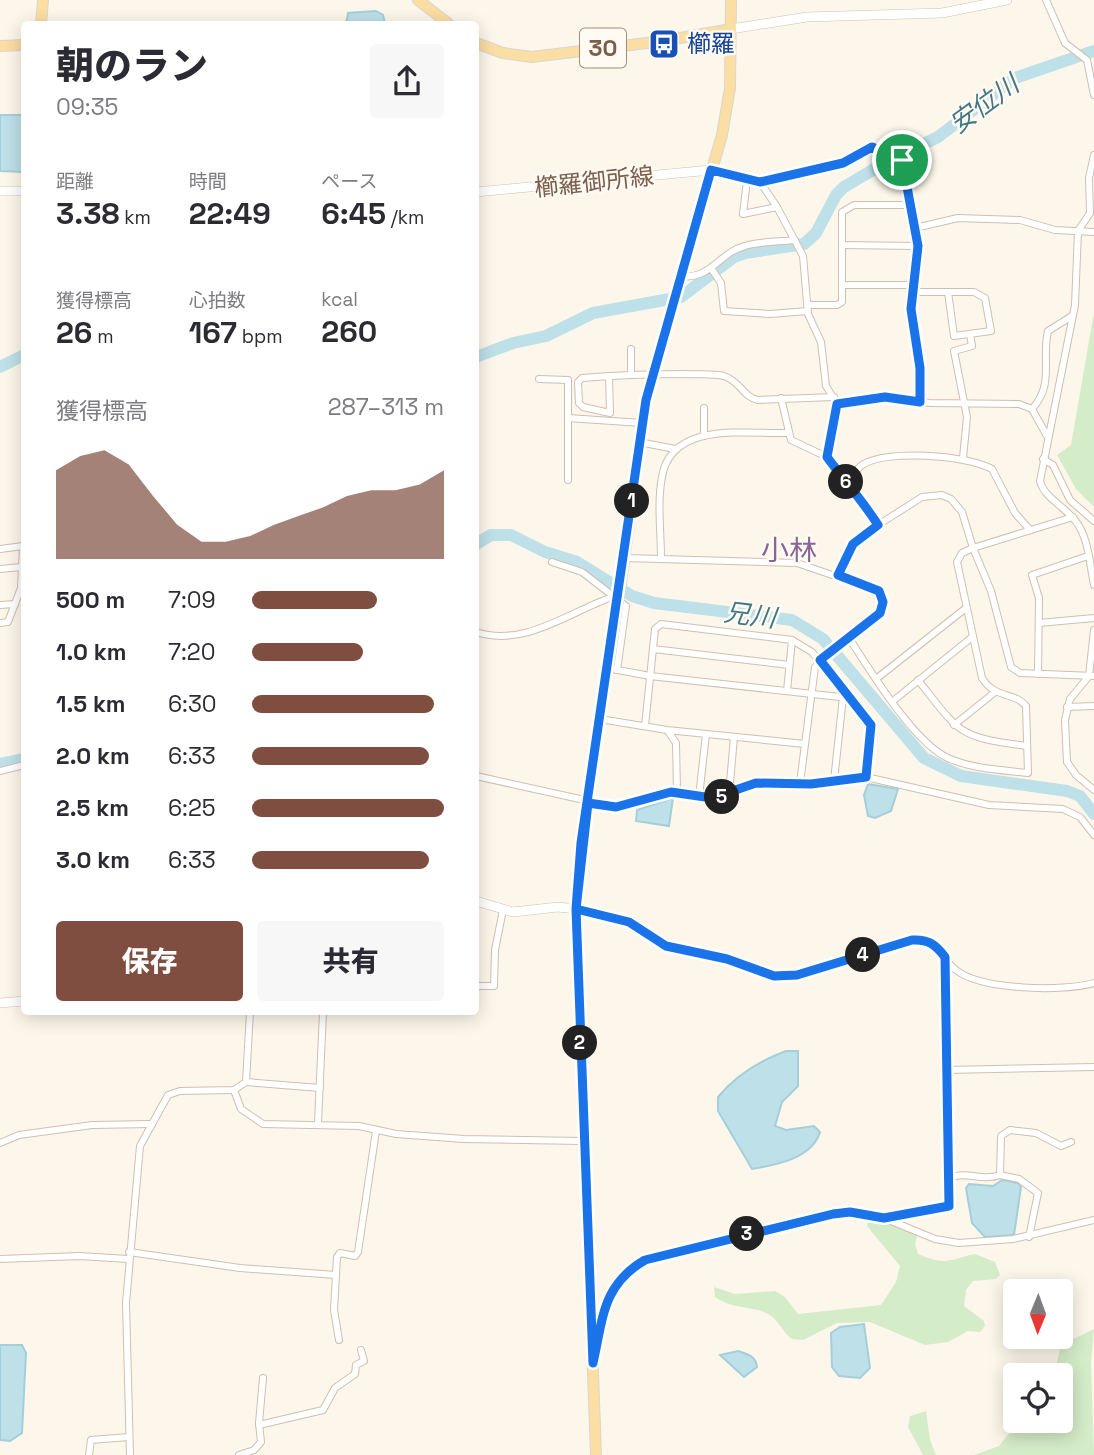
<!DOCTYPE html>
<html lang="ja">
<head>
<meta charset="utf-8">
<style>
	body { margin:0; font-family:"Space Grotesk","Noto Sans JP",sans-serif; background:#f7f7f7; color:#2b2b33; height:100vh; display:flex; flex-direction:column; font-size:26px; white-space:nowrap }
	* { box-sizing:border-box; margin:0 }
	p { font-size:23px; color:#7c7c81 }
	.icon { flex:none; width:38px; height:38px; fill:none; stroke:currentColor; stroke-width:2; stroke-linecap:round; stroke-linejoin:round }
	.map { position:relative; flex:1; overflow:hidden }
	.panel { position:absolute; left:21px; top:21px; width:458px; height:994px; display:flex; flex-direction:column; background:#fff; border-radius:7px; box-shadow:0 4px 18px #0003 }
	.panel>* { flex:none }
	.needle { width:46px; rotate:181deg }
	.tools { position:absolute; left:1003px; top:1279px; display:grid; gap:14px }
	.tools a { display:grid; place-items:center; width:70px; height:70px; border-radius:7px; background:#fff; box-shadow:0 4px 18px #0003; font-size:35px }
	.pin { position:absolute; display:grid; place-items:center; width:60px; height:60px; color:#fff; margin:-30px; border:4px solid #fff; border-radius:50%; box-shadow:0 2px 7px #0007 }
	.km { position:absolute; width:35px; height:35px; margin:-18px; border-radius:50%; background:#222; color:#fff; font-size:19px; line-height:35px; text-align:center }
	.round { display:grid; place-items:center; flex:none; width:74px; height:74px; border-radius:7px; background:#f7f7f7 }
	.headline { display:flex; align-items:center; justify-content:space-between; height:119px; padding:0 35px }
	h1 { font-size:38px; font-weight:800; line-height:52px }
	.figures { display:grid; grid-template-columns:repeat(3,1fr); gap:10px; height:119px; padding:7px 35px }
	.figures div { display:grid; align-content:center }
	.figures b { font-size:30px; font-weight:800 }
	.figures small { font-size:19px; font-weight:400 }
	.figures p { font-size:19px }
	.chart { height:196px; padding:14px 35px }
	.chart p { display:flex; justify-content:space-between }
	.chart svg { width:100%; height:126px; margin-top:7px; fill:#804e40; opacity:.7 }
	.action { display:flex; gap:14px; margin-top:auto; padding:14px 35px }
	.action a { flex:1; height:80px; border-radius:7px; background:#804e40; color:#fff; font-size:28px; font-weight:800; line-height:80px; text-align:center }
	.action a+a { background:#f7f7f7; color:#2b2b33 }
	ul { padding:0 35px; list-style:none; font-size:23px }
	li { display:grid; grid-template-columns:112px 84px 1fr; align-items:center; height:52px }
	li i { height:18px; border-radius:9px; background:#804e40 }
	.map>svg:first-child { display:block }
</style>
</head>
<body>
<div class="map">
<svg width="1094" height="1455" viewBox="0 0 1094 1455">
	<rect width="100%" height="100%" fill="#fdf7eb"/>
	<g fill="#d5ecc8">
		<path d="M 1094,312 L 1094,507 L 1076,489 L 1057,455 L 1071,445 Z"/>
		<path d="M 868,1218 L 918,1233 L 915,1244 L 918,1254 C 947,1266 947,1260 975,1254 L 995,1262 L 1000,1275 L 996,1279 L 973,1281 L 966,1290 L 964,1306 L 984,1321 L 985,1326 L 980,1332 L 968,1331 L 948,1342 L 925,1345 L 870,1322 L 837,1323 L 803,1340 L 792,1339 C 781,1331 778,1317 764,1312 C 747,1306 730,1308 715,1297 L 714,1287 L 735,1294 L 775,1291 L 785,1297 L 798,1314 L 881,1305 L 896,1282 L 900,1266 L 867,1226 Z"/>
		<path d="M 1094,1329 L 1091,1362 L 1094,1455 L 974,1455 L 999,1446 L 1019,1421 L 1060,1421 L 1060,1376 L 1054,1375 L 1061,1345 Z"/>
		<path d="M 926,1411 L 930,1440 L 936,1455 L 923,1455 L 908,1427 L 910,1416 Z"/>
	</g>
	<g fill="#bee0e8" stroke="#a4cfda" stroke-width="2">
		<path d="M 376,11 L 383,15 L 385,24 L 346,24 L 348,13 Z"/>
		<path d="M 0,115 L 24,115 L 24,172 L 0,171 Z"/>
		<path d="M 868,784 L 898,789 L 891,811 L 875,818 L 868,816 L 864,795 Z"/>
		<path d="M 673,798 L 669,826 L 636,821 L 637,810 Z"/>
		<path d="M 786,1051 L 798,1051 L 798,1086 L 782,1102 L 775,1126 L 786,1130 L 814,1126 L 820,1132 C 812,1159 775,1165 752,1169 L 718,1111 L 718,1097 C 736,1075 759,1061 786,1051 Z"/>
		<path d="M 1002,1180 L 1018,1183 L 1021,1187 L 1014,1235 L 985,1237 L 972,1223 L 966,1188 L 969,1184 L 993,1186 Z"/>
		<path d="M 864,1324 L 870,1368 L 860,1378 L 839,1376 L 832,1367 L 831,1333 L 840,1327 Z"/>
		<path d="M 0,1345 L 22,1345 L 26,1353 L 22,1433 L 10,1441 L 0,1440 Z"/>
		<path d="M 738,1351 C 747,1354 756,1356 757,1367 L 744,1377 L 720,1355 Z"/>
	</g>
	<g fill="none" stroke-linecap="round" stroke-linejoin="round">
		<g stroke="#bee0e8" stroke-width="12">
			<path d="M 476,357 L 513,343 L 546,336 L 593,313 L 681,297 L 734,257 L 745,253 L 804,244 L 816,233 L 836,195 L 844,187 L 888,161 L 938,137 L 1015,78 L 1094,51"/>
			<path d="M 0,367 L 24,355"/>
			<path d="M 476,544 L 491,535 L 511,535 L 545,552 L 577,562 L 632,596 L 654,603 L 792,620 L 823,639 L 924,758 L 961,776 L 1067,791 L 1080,796 L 1094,814"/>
			<path d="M 0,764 L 24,759"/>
		</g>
		<g stroke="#d0bfaf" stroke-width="8">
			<g id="street">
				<path d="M 1046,0 L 1065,43 L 1087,60 L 1094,95"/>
				<path d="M 1094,155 L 1089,178 L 1090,213 L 1078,231 L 1075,305 L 1040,481 C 1044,499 1069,508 1079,526 C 1089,543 1090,566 1094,585"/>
				<path d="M 711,170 L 760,182 L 843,163 L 872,147 L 887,153 L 898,150 L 904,168 L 917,246 L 911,309 L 920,368 L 920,402"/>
				<path d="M 747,180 L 743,214 L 777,207"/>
				<path d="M 760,182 L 777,207 L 803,256 L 808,314 L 821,342 L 826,386 L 837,404 L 827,457"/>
				<path d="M 915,228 L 958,218 L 1020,220 L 1055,230 L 1094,232"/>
				<path d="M 842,245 L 917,246"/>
				<path d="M 711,268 L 721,283 L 724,311 L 770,314 L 808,311"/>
				<path d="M 682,276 C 710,280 720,252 745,246 C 761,241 779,242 795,240"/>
				<path d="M 842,285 L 914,285"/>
				<path d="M 913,292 L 974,292 L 985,298 L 991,331 L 954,336 L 948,292"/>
				<path d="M 808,305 L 837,305 L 842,302 L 842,212 L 854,205 L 909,205"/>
				<path d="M 631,374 L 631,349"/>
				<path d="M 609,376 L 610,413 L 583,407 L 579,403 L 578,382 L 582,378 C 617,375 651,374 686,374 C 698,375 712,373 724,376 C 740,381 743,397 758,400 L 834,397"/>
				<path d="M 539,379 L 568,380 L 568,480"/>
				<path d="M 781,398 L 791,440 L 827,457 L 837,474 L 858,492 L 878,525"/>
				<path d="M 837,404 L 885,397 L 930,403 L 1019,404 L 1032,409 L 1047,436"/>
				<path d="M 704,408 L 704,436"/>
				<path d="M 1032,409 C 1055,384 1041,359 1048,331 L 1072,316"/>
				<path d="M 568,418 L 642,423"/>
				<path d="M 639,442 L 675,449"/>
				<path d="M 963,458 L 967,417 L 954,351 L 972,346 L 970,334"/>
				<path d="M 1043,459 L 1053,465 L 1070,500 L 1094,521"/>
				<path d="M 850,484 C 853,477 855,470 862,465 C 885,449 967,455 992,469 L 1015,513 L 1030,530"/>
				<path d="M 0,549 L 23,546 L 21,588 L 8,622 L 0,623"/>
				<path d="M 625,558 L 797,563 L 879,591 L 883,602 L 880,613 L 815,667 L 800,783"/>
				<path d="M 661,559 C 661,532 657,503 662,477 C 671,421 745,434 787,433"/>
				<path d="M 552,562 L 582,572 L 626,606 L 617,670"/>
				<path d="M 0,569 L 22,567"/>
				<path d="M 838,575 L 853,544 L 878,525 L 922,497 L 942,495 L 951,499 L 962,512 L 973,548 L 991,591 L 1011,667 L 1020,673 L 1094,676"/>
				<path d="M 0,605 L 15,604"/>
				<path d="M 1039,623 L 1094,618"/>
				<path d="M 1094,630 L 1089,676 L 1070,699 L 1065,720 L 1067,762 L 1076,775 L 1094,790"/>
				<path d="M 476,632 C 525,648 570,611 615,596"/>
				<path d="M 849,638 C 870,670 914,743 948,758 C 972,769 1002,770 1028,773 L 1026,706 C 1015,692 995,699 982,678 L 957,562 L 962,553 L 973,548 L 1073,517"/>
				<path d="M 792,640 L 812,652 L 849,698"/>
				<path d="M 653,649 L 789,665"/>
				<path d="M 607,668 L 650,676 L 849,698 L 871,725 L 866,777"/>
				<path d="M 1038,674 L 1039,598 L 1032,575 L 1088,556"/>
				<path d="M 876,679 L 966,608"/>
				<path d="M 918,680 C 961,734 957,737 1027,746"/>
				<path d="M 893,701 L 971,638"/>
				<path d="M 1067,707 L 1094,706"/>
				<path d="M 600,719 L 667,730 L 805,744"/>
				<path d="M 954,725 L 994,693"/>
				<path d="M 645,726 L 655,629 L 661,624 L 792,640 L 787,691"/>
				<path d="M 668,731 L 676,743 L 677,792"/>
				<path d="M 0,771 L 24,765"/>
				<path d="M 476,776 L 616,807 L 671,792 L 720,798 L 756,783 L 811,784 L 866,777 L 989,805 L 1063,809 L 1080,817 L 1094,835"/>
				<path d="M 834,781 L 843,697"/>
				<path d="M 729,794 L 734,737"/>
				<path d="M 699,797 L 706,734"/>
				<path d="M 576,909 L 630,922 L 666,946 L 728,959 L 774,976 L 797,975 L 920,939 C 940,943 941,959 956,970 C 981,990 1063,992 1094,983"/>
				<path d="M 476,986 L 494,986 L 495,950 L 503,910"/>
				<path d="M 946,1070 L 1094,1067"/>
				<path d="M 246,1082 L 320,1088"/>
				<path d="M 234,1090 L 241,1109 L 263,1124 L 359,1126 L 396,1134 L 464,1139 L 583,1141"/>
				<path d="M 318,1123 L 323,1012"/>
				<path d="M 0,1143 L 19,1135 L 92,1125 L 152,1124"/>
				<path d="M 1000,1175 L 1019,1179 L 1038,1193 L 1029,1237"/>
				<path d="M 949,1178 C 966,1170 982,1182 1000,1175 L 1001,1136 L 1010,1130 L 1036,1133 L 1061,1146 L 1071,1142"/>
				<path d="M 884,1218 L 949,1206 L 945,958"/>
				<path d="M 129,1252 L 240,1268 L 336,1275"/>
				<path d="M 0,1259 L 80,1256 L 128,1259"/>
				<path d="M 339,1340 L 334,1310 L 337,1257 L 340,1253 L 355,1256 L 358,1252 L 376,1131"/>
				<path d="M 596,1351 C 606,1305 608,1272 658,1256 L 850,1212 L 884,1218 L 935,1239 L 959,1243 L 1013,1239 L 1094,1220"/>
				<path d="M 259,1425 L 323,1410 L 335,1388 L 355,1374 L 356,1365 L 364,1361 L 361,1350"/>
				<path d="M 89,1455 L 91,1440 L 129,1437"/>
				<path d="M 130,1455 L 126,1303 L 140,1146 L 168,1095 L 180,1091 L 234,1090 L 246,1082 L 250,1012"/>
				<path d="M 239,1455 L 254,1450 L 261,1442 L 259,1423 L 263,1378"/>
			</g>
		</g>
		<g stroke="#d3c0ad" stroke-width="10">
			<g id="secondary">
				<path d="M 731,29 L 807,17 L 942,13 L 1007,0"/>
				<path d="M 0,191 L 24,191"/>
				<path d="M 476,192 L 711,170"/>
				<path d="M 476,901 L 513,912 L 558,907 L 576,909"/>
				<path d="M 0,1003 L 24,1001"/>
			</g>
		</g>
		<g stroke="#dcd5d0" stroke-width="12">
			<g id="primary">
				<path d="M 418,0 L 449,24"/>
				<path d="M 41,24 L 43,0"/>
				<path d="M 476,43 L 503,53 L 532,57 L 663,41 L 731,29"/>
				<path d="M 0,46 L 24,45"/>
				<path d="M 621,583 L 646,399 L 722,135 L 730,88 L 731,0"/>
				<path d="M 596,1455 L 576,909 L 581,843 L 617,606"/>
			</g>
		</g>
		<use href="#street" stroke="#fff" stroke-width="6"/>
		<use href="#secondary" stroke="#fff" stroke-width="9"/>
		<use href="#primary" stroke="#fbdea3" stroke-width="10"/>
		<g stroke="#dcd5d0" stroke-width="12" stroke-linecap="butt">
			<path id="primary-bridge" d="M 617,606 L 621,583"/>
		</g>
		<use href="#primary-bridge" stroke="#fbdea3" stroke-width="10"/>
	</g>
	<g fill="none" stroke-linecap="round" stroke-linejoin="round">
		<g stroke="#fff" stroke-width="14">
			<path id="route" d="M 902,160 L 898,150 L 887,153 L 872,147 L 843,163 L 760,182 L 711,170 L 646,400 L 581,843 L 576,909 L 593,1363 C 603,1319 602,1285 645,1260 L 833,1214 L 850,1212 L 884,1218 L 949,1206 L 945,957 C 935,944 928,939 912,940 L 797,975 L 774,976 L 727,959 L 666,946 L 629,922 L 576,909 L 588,803 L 616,807 L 671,792 L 712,798 L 756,783 L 811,784 L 866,777 L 871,725 L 820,660 L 880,613 L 883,602 L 879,591 L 838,575 L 853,544 L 878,525 C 862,500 844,480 827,457 L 837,404 L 885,397 L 920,402 L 920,368 L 911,309 L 918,246 L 902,160"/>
		</g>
		<use href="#route" stroke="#1a73e8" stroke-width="9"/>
	</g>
	<defs>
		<g id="bus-square" transform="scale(1.575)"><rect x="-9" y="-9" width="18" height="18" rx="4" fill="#1a4fb4" stroke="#fffaf2"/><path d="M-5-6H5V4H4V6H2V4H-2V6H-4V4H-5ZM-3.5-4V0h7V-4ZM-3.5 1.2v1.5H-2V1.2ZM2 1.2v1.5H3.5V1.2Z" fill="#fff"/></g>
	</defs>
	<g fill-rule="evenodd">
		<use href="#bus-square" x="664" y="44"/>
	</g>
	<g text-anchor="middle" stroke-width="5" stroke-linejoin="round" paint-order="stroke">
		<rect fill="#fffaf2" stroke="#a18d7e" stroke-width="2" x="580" y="28.5" width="46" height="39" rx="5"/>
		<g font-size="23" font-weight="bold" fill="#795e4c">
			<text x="603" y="56">30</text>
		</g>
		<g font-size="24" fill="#164399" stroke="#fffaf2" text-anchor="start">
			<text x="687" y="52">櫛羅</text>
		</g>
		<g font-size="24" fill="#795e4c" stroke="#fffaf2">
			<text transform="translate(594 182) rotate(-6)" y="8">櫛羅御所線</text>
		</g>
		<g font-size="26" font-style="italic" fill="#427785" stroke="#fffaf2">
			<text transform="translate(984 104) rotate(-36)" y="9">安位川</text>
			<text transform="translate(750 615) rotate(7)" y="9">兄川</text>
		</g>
		<g font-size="28" fill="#876595" stroke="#fffaf2">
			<text x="789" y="560">小林</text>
		</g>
	</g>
</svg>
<div class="tools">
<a><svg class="needle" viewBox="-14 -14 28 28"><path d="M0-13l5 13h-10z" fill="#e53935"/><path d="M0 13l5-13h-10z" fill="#7c7c81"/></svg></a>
<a><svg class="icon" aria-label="locate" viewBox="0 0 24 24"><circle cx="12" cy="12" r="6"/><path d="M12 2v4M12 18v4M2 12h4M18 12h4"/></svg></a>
</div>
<div class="pin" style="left:902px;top:160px;background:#1e9e55"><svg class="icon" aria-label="arrive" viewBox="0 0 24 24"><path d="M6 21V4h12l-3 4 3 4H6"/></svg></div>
<b class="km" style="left:632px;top:501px">1</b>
<b class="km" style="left:580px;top:1043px">2</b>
<b class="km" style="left:747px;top:1234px">3</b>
<b class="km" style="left:863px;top:955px">4</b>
<b class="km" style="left:722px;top:797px">5</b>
<b class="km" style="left:846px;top:482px">6</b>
<section class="panel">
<div class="headline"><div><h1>朝のラン</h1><p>09:35</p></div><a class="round"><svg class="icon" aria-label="share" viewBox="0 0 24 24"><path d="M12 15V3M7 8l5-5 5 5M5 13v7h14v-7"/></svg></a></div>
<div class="figures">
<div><p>距離</p><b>3.38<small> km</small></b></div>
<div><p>時間</p><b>22:49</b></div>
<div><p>ペース</p><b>6:45<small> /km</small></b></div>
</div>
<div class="figures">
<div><p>獲得標高</p><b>26<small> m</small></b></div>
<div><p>心拍数</p><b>167<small> bpm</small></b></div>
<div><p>kcal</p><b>260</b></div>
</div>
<div class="chart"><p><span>獲得標高</span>287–313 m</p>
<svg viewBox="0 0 160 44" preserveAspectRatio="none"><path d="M0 44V13L10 8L20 6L30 11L40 22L50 32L60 38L70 38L80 36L90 32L100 29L110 26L120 22L130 20L140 20L150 18L160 13V44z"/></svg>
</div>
<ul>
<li><b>500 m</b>7:09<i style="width:65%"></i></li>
<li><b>1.0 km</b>7:20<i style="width:58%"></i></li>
<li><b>1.5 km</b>6:30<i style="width:95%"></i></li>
<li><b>2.0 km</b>6:33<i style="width:92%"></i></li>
<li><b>2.5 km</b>6:25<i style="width:100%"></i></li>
<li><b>3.0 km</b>6:33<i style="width:92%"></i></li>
</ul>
<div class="action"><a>保存</a><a>共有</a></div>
</section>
</div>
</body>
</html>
